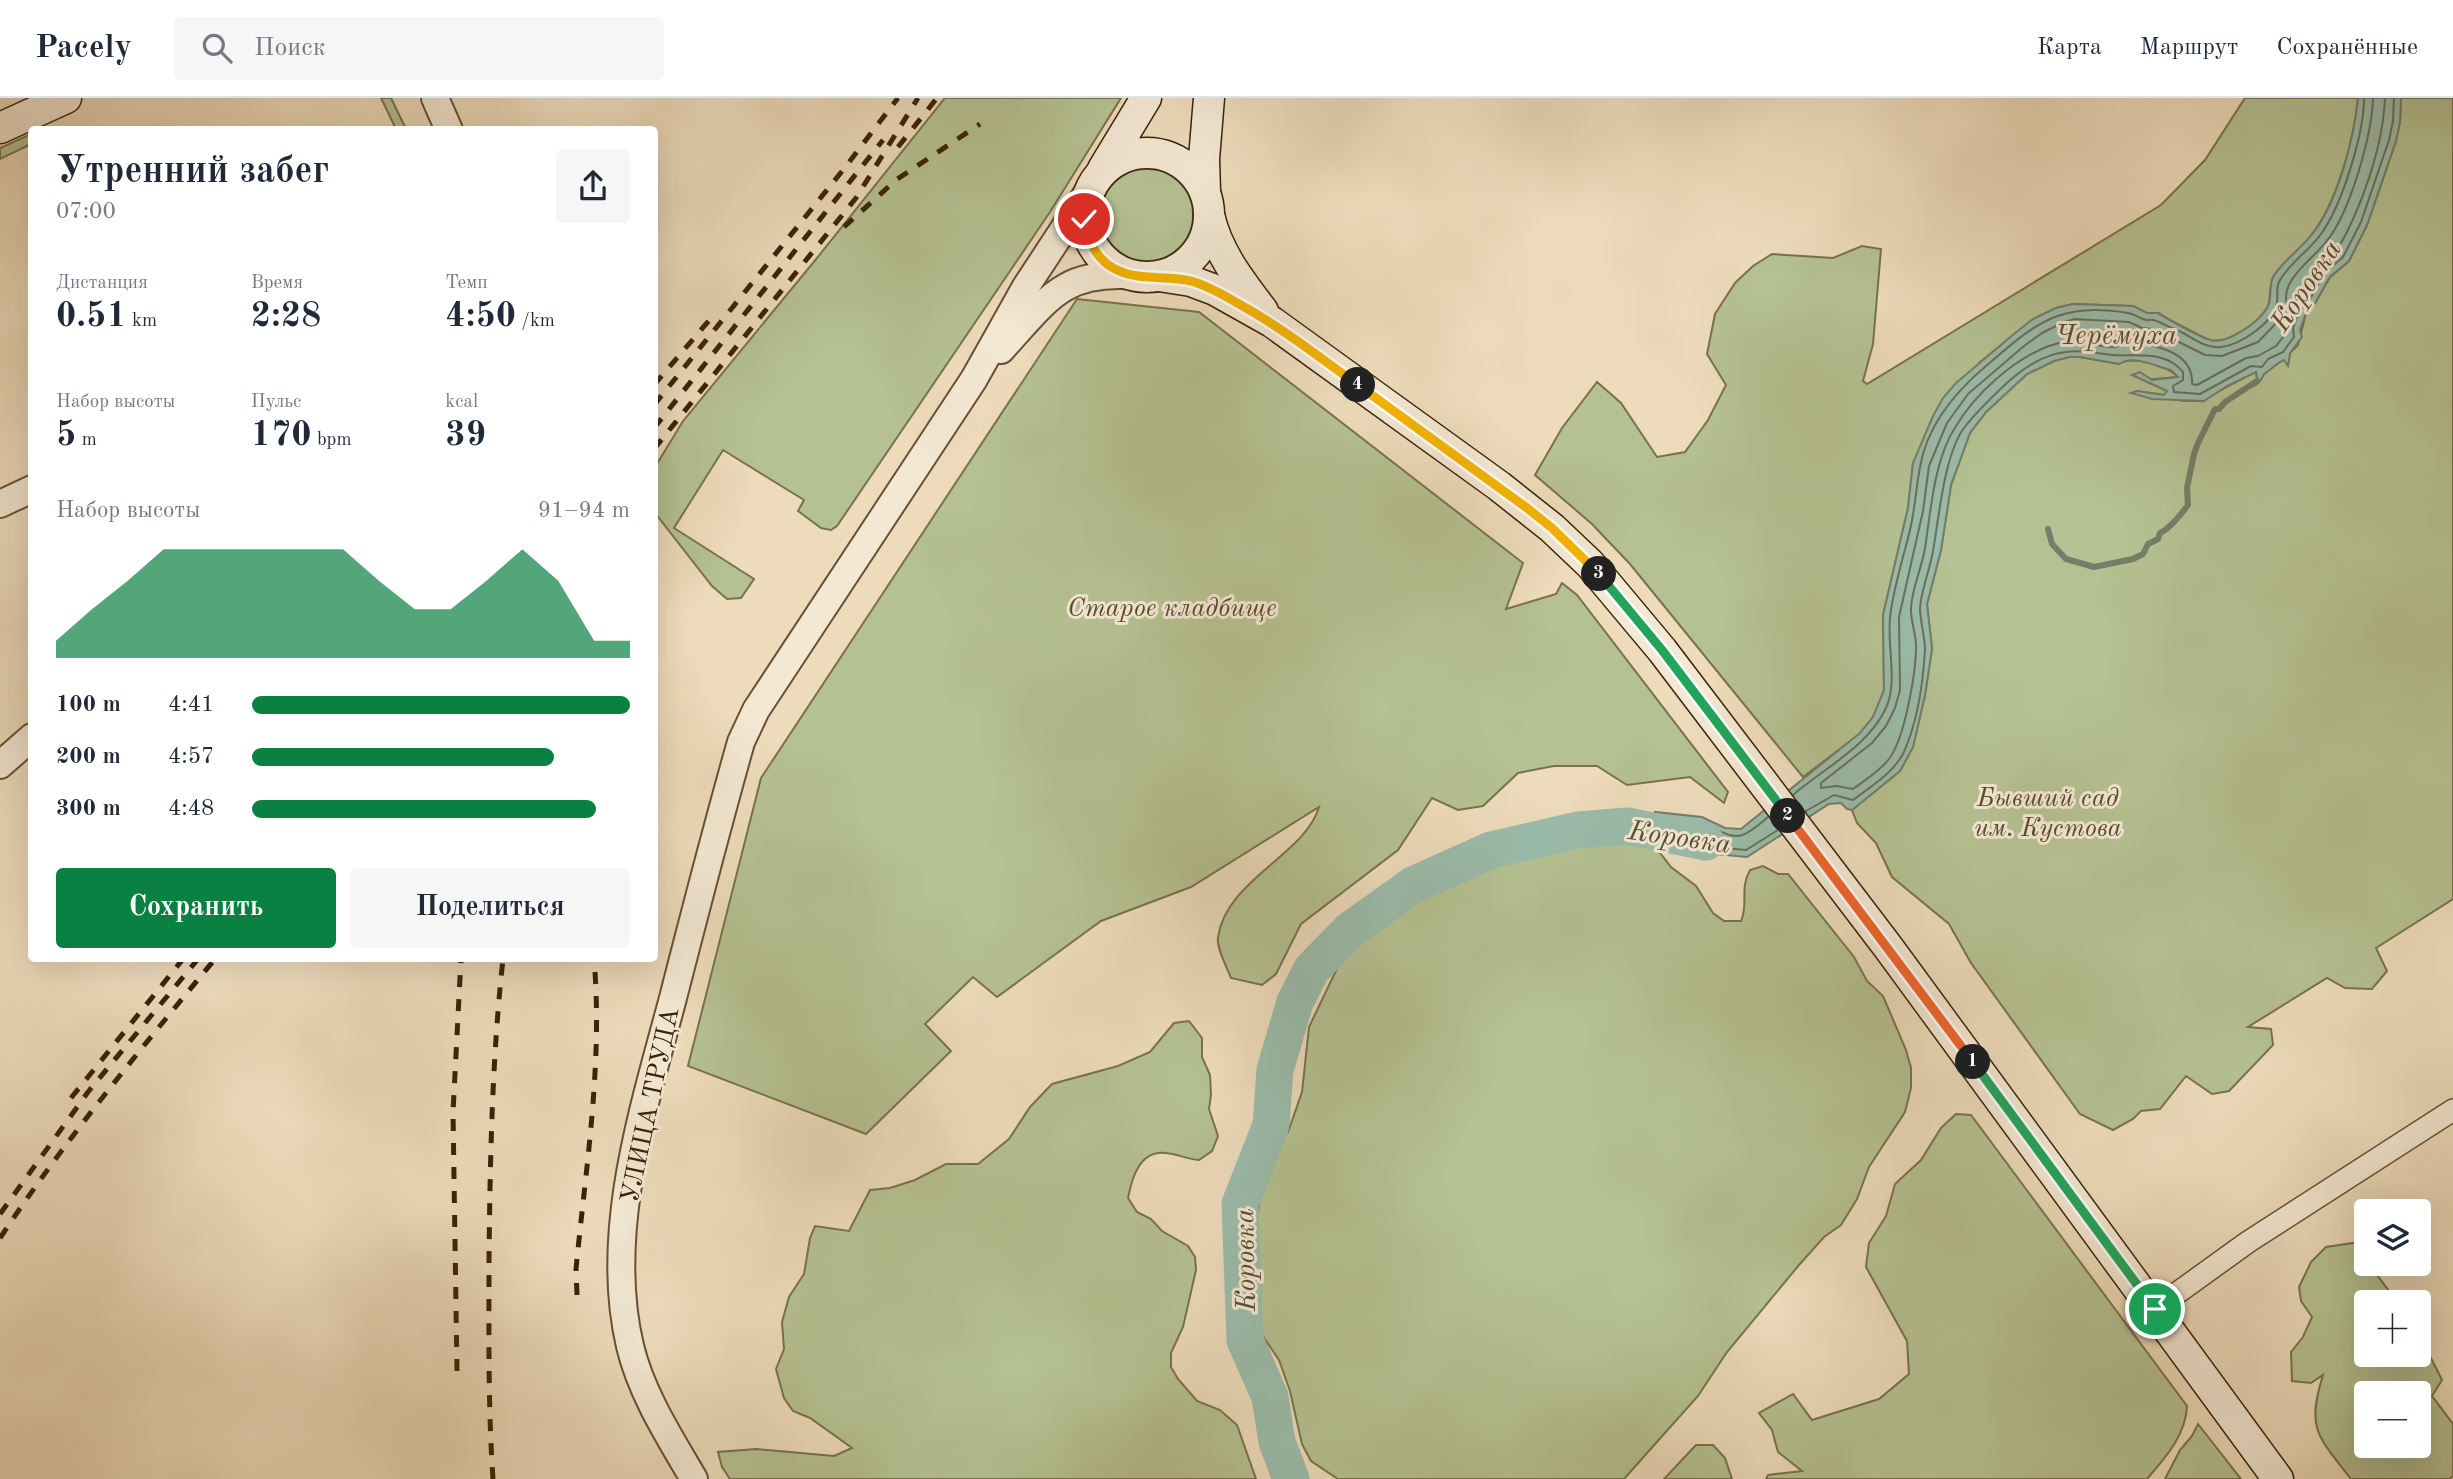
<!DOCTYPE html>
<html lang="ru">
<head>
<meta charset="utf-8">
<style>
	body { margin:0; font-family:"Old Standard TT",serif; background:#f6f6f7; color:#1f2937; height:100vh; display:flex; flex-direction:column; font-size:26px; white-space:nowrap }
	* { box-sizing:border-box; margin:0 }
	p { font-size:23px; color:#747a83 }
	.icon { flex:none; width:38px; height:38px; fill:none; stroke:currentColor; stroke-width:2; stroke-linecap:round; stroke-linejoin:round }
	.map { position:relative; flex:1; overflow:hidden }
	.sheet { position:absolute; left:28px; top:28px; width:630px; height:836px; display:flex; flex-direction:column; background:#fff; border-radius:7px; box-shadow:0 7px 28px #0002 }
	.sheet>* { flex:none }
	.buttons { position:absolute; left:2354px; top:1101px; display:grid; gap:14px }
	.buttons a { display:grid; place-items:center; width:77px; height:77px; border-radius:7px; background:#fff; box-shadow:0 7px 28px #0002; font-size:35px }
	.pin { position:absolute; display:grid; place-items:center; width:60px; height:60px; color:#fff; margin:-30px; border:4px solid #fff; border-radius:50%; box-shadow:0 2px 7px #0007 }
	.km { position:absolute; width:35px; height:35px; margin:-18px; border-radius:50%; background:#222; color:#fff; font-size:19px; line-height:35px; text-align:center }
	.round { display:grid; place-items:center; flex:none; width:74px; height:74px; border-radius:7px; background:#f6f6f7 }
	.overview { display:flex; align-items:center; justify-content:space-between; height:119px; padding:0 28px }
	h1 { font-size:38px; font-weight:600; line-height:52px }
	.metrics { display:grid; grid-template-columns:repeat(3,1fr); gap:10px; height:119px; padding:7px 28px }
	.metrics div { display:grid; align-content:center }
	.metrics b { font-size:35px; font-weight:600 }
	.metrics small { font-size:19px; font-weight:400 }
	.metrics p { font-size:19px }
	.chart { height:196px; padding:14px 28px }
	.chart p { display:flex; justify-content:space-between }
	.chart svg { width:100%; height:126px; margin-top:7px; fill:#0b8043; opacity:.7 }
	.cta { display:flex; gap:14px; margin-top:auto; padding:14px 28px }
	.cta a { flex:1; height:80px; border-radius:7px; background:#0b8043; color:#fff; font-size:28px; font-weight:600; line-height:80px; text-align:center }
	.cta a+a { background:#f6f6f7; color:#1f2937 }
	ul { padding:0 28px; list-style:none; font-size:23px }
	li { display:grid; grid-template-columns:112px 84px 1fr; align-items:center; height:52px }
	li i { height:18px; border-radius:9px; background:#0b8043 }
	header { display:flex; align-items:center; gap:42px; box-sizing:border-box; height:98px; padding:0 35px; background:#fff; border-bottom:2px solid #e0e1e3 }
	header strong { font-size:33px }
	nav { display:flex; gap:38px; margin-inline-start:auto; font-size:24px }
	.search { width:490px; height:63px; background:#f6f6f7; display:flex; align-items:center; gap:18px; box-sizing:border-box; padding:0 24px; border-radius:7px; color:#747a83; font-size:26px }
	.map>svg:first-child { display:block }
</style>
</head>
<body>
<header>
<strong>Pacely</strong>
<div class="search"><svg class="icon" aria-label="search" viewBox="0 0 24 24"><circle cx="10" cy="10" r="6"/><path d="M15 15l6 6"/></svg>Поиск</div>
<nav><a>Карта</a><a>Маршрут</a><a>Сохранённые</a></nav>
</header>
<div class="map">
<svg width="2453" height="1381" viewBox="0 0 2453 1381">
	<rect width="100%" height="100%" fill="#eddbbb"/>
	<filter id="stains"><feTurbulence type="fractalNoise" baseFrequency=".00286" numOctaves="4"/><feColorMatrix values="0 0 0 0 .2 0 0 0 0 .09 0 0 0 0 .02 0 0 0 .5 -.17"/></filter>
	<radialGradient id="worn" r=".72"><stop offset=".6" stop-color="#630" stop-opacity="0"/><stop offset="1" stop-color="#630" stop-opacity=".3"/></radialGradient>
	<g fill="#b5c192" stroke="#78724c" stroke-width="2" fill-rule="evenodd">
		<path d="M 381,0 L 391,0 L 406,31 L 396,31 Z"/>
		<path d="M 945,0 L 1121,0 L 1050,114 L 837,428 L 831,432 L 821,430 L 798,413 L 804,402 L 723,352 L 674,430 L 754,481 L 741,500 L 727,501 L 712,488 L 655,415 L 655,369 L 683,323 L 817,160 Z"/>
		<path d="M 2245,0 L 2358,0 C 2354,41 2339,97 2316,131 C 2303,150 2284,166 2272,185 C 2268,192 2272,202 2267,210 C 2259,225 2226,247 2210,242 C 2204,240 2163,219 2159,215 L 2147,215 L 2133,208 L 2073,206 L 2056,210 L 2033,221 L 1979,265 L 1913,365 L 1908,410 L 1883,517 L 1884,592 L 1880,605 L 1873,619 L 1861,635 L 1803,679 L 1630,466 L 1592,426 L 1535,377 L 1562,330 L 1597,284 L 1621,305 L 1657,359 L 1685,354 L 1708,322 L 1726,287 L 1707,256 L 1715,216 L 1735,185 L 1753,168 L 1772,156 L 1833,160 L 1862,148 L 1881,151 L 1873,246 L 1863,283 L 1867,286 L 2161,107 L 2205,62 Z"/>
		<path d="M 2401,0 L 2453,0 L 2453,801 L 2376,850 L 2387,873 L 2372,891 L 2345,890 L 2327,880 L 2248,929 L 2271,931 L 2273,947 L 2229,993 L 2212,996 L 2186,978 L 2160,1011 L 2141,1013 L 2133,1021 L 2113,1032 L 2080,1016 L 1971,865 L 1949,826 L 1892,779 L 1876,745 L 1857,725 L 1852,712 L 1900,673 L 1913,649 L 1925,597 L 1932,551 L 1927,506 L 1941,452 L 1951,387 L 1970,335 L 1986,314 L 2027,276 L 2054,263 L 2069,259 L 2080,259 L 2119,266 C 2134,257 2168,268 2178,279 L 2144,282 L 2167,293 L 2164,297 L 2137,293 L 2133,295 L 2185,303 L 2204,303 L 2208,299 L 2256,273 L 2257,281 C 2267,274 2273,267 2284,261 L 2288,267 L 2290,255 L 2298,247 L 2306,215 L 2314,207 L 2330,179 L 2349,163 L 2367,127 L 2396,43 L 2400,24 Z"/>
		<path d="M 31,36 L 31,46 L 0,61 L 0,50 Z"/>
		<circle cx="1147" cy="117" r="46"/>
		<path d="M 1077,201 L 1199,214 L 1523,465 L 1506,511 L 1556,496 L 1562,485 L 1577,497 L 1728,694 L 1724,705 L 1690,679 L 1627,687 L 1597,668 L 1554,668 L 1518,675 L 1483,708 L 1458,712 L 1432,700 L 1398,752 L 1301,826 L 1276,876 L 1262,887 L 1231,880 C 1227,869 1216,850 1218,839 C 1227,781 1305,757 1319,709 L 1191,789 L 1101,823 L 997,899 L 973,879 L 925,926 L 951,953 L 866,1036 L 688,968 L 761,680 Z"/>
		<path d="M 1606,738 L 1653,746 L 1671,769 L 1696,788 L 1713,815 L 1724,823 L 1741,823 C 1749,805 1739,792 1750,772 L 1763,768 L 1778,776 L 1788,776 L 1854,859 L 1867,883 L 1883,898 L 1906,952 L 1911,970 L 1911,990 L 1905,1014 L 1869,1069 L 1857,1101 L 1841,1127 L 1824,1139 L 1799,1167 L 1727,1254 L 1698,1298 L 1624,1381 L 1338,1381 L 1311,1363 L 1302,1346 L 1290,1293 L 1279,1262 L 1262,1237 L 1258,1205 L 1257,1124 L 1260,1095 L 1274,1050 L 1288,1034 L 1302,994 L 1309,929 L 1341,862 L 1404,806 L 1455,779 L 1512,756 Z"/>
		<path d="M 1189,923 L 1202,940 L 1202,959 L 1210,977 L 1211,997 L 1209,1011 L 1218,1038 L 1212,1053 L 1199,1062 C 1187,1061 1177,1056 1166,1055 C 1140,1052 1132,1079 1128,1100 L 1137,1114 L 1151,1121 L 1162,1133 L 1188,1148 L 1195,1159 L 1196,1172 L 1183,1229 L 1171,1255 L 1171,1269 L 1178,1281 L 1197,1303 L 1220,1312 L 1237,1327 L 1256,1381 L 730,1381 L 722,1369 L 718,1354 L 756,1351 L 834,1358 L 852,1350 L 810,1320 L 793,1313 L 784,1300 L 776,1271 L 784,1251 L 782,1224 L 789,1199 L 804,1176 L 810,1140 L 815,1128 L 849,1133 L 870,1092 L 890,1090 L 915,1082 L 946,1066 L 978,1066 L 1009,1041 L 1030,1009 L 1052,986 L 1118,968 L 1150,954 L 1174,925 Z"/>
		<path d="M 1956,1016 L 1971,1017 L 2187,1308 C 2186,1337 2165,1360 2147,1381 L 1766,1381 L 1768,1377 L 1802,1373 L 1778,1354 L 1772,1332 L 1759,1315 L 1793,1296 L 1812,1322 L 1879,1301 L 1909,1276 L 1907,1243 L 1866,1169 L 1869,1145 L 1886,1118 L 1895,1086 L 1921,1062 L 1941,1030 Z"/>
		<path d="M 2366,1143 L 2366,1166 L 2369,1166 L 2397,1204 L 2366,1204 L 2366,1256 L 2418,1256 L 2419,1246 L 2429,1256 L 2442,1282 L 2432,1298 L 2453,1326 L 2453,1378 L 2449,1381 L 2351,1381 C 2318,1338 2306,1332 2323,1277 L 2311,1285 L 2292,1283 L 2291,1254 L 2303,1239 L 2312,1219 L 2301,1203 L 2299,1189 L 2311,1164 L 2326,1149 ZM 2366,1295 L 2418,1295 L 2418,1348 L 2366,1348 Z"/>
		<path d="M 2198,1326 L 2241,1381 L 2165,1381 L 2180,1352 L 2192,1338 Z"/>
		<path d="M 1696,1347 L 1713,1347 L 1725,1360 L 1732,1381 L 1664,1381 Z"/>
	</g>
	<path fill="#9abcab" stroke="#747e69" stroke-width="2" d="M 2358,0 L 2401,0 L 2400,24 L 2396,43 L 2367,127 L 2349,163 L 2330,179 L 2314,207 L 2306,215 L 2300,232 L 2302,239 L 2290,255 L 2288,268 L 2284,262 C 2275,266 2271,272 2264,276 C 2261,283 2258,287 2251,289 L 2257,281 L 2256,274 L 2227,288 L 2204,303 L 2152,301 L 2131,295 L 2137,293 L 2164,297 L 2167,293 L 2132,277 L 2140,274 L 2152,282 L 2178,279 L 2171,272 C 2156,269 2135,256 2119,266 L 2080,259 L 2069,259 L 2054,263 L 2027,276 L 1986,314 L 1970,335 L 1951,387 L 1941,452 L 1927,506 L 1932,551 L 1925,597 L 1913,649 L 1900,673 L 1852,712 L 1847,711 L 1841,705 L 1829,706 L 1747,759 L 1662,751 L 1655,714 L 1702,719 L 1725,730 L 1741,731 L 1860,635 L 1873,619 L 1884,592 L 1883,517 L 1908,410 L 1913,365 L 1933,318 L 1943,300 L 1956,285 L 2014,236 L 2033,221 L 2056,210 L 2073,206 L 2133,208 L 2147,215 L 2158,215 C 2163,219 2204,241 2210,242 C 2227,247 2259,224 2267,210 C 2273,201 2268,189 2273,179 C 2284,161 2304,149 2316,131 C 2339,98 2354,40 2358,0 Z"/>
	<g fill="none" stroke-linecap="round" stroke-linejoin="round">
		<g stroke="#6a6f58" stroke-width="2">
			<path d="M 2373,0 C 2372,37 2350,115 2326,144 C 2312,162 2277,184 2288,209 C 2302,204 2308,184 2316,172 C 2321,164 2331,162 2336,154 C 2361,112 2383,49 2385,0"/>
			<path d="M 2283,218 L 2287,221 L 2284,238 L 2276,248 L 2258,258 L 2246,260 L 2197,287 L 2192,286 C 2194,253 2151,244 2124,247 C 2118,247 2119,249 2114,249 C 2087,248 2074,238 2046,249 C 2011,264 1976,295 1956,328 C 1934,361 1931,412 1925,450 C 1922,470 1911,492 1911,512 C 1911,524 1916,536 1916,548 C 1916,574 1905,640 1889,661 C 1880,673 1865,682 1853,691 L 1836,688 L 1821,690 L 1821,685 L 1872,645 L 1886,628 L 1895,610 L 1900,592 L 1899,519 L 1923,413 L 1929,368 L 1947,325 L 1968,296 L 2024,248 L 2042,235 L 2062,225 L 2074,221 L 2129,224 L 2142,230 L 2153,231 L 2205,257 L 2222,258 L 2258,244 Z"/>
			<path d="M 1793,697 C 1824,670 1868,649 1886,610 C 1898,584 1887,549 1890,520 C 1893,491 1903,461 1910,432 C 1915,411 1916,390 1920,369 C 1927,328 1955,294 1986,268 C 2036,225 2058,204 2128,215 C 2134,216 2138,219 2143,221 C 2152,224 2144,221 2153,222 C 2159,223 2166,228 2172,230 C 2190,236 2202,251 2221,249 C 2240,247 2273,225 2277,205 C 2278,198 2276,191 2279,184 C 2288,166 2309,153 2321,136 C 2342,107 2364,36 2364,0"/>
			<path d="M 1806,713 L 1834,697 L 1853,702 C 1870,689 1892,676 1903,656 C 1917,626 1923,585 1925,552 C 1925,538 1920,523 1920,510 C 1921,493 1930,471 1933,453 C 1939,420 1944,357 1964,330 C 1977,313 1992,299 2008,284 C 2038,257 2064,248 2104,256 C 2130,261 2163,249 2183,274 L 2183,282 L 2173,288 L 2174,294 L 2200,296 L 2251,268 L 2262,269 L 2268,261 L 2283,254 L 2294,239 L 2293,230 L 2300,212 L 2309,203 L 2324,175 L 2343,159 L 2361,124 L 2389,42 L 2393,23 L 2394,0"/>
			<path d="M 1768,719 C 1736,747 1738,739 1702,727 C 1692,723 1679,724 1668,723 L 1665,727 L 1670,745 L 1746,752 L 1778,732"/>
		</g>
		<path stroke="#747e69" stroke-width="6" d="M 2048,431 L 2052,446 L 2066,461 L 2094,469 L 2133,461 L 2143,456 L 2148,446 L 2158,441 L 2160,435 C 2169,431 2182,415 2188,407 L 2187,390 L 2194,356 L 2198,345 L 2215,311 L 2219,311 L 2225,304 L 2257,283"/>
		<path stroke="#9abcab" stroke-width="37" d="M 1291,1381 L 1277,1344 L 1270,1299 L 1245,1242 L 1240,1106 L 1271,1027 L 1275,972 L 1295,904 L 1312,871 L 1350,832 L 1413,787 L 1491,752 L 1578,732 L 1627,728 L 1706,744"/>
		<g stroke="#675033" stroke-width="24">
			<path id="minor" d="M 2155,1211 L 2248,1144 L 2453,1012"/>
		</g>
		<g stroke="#675033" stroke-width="30">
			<g id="tertiary">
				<path d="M 435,0 L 449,32"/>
				<path d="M 1001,252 C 1047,202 1063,171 1137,178"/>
				<path d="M 0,406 L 32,391"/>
				<path d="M 0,667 L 32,639"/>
				<path d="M 694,1381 C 670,1340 641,1295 630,1248 C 603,1134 644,1009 673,900 C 695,814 717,729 741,644 L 756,612 L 974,281 L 1025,190 L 1088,94"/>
			</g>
		</g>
		<g stroke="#3a2206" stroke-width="33">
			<g id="secondary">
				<path d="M 0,30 L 66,0"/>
				<circle cx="1147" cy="117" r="62"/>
				<path d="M 1103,71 L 1146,0"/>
				<path d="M 1205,94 L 1204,61 L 1209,0"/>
				<path d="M 1209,117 C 1217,154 1241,184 1263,213"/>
				<path d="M 1159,178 L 1191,183 L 1215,192 L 1272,224 L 1499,388 L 1552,430 L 1590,466 L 1662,552 L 1888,849 L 2278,1381"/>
			</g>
		</g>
		<use href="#minor" stroke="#f3e8d3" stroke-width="21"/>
		<use href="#tertiary" stroke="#f3e8d3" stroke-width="26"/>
		<use href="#secondary" stroke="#f3e8d3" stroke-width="30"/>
		<g stroke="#3a2206" stroke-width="5" stroke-dasharray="12 12" stroke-linecap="butt">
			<path d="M 898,49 L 937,0"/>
			<path d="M 844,129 L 896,82 L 980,26"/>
			<path d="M 654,287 L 712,219"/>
			<path d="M 654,307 L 843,72 L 898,0"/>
			<path d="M 654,330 L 883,42"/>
			<path d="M 654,351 L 856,100 L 918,0"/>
			<path d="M 71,1000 L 183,861"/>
			<path d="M 0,1116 L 88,994 L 198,861"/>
			<path d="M 0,1140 C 65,1042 140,952 215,861"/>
			<path d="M 577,1197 L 576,1171 C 586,1068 603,964 594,861"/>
			<path d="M 457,1273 L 453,1014 L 461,861"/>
			<path d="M 493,1381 C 488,1309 489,1236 489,1163 C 490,1063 492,961 503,861"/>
		</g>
	</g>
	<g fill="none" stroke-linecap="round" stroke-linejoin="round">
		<g stroke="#fff" stroke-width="14">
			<path id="split-1" d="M 1973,964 L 2155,1211"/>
		</g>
		<g stroke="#fff" stroke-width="14">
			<path id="split-2" d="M 1788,718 L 1973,964"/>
		</g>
		<g stroke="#fff" stroke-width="14">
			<path id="split-3" d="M 1599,476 L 1662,552 L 1788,718"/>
		</g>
		<g stroke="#fff" stroke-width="14">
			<path id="split-4" d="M 1358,287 L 1527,410 L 1552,430 L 1599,476"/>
		</g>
		<g stroke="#fff" stroke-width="14">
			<path id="split-5" d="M 1084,121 C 1087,142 1097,163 1117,172 C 1140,183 1167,177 1191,183 C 1208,188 1224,197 1239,206 C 1281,229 1319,259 1358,287"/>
		</g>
		<use href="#split-1" stroke="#22a559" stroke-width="9"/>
		<use href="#split-2" stroke="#f0652b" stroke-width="9"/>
		<use href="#split-3" stroke="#22a559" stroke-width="9"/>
		<use href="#split-4" stroke="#f5b400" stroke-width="9"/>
		<use href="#split-5" stroke="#f5b400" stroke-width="9"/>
	</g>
	<g text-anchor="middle" stroke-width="6" stroke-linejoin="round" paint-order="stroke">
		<g font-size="26" font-style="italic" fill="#594a29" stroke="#f3e8d3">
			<text x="1172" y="518">Старое кладбище</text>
			<text x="2048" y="708">Бывший сад<tspan x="2048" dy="30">им. Кустова</tspan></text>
		</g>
		<g font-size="26" fill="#3a2206" stroke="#f3e8d3">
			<text transform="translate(649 1007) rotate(-78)" y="9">УЛИЦА ТРУДА</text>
		</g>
		<g font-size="28" font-style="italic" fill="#575038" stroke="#f3e8d3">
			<text transform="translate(2305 187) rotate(-56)" y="10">Коровка</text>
			<text x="2116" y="246">Черёмуха</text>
			<text transform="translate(1680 738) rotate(8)" y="10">Коровка</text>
			<text transform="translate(1244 1162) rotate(-91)" y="10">Коровка</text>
		</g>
	</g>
	<rect width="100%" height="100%" filter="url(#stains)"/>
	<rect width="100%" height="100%" fill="url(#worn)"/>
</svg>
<div class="buttons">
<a><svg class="icon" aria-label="layers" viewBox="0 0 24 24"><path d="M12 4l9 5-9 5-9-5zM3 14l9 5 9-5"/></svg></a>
<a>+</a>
<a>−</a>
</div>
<div class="pin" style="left:2155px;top:1211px;background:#1e9e55"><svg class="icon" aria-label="arrive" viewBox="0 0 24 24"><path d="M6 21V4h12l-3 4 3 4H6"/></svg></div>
<div class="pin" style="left:1084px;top:121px;background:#d93025"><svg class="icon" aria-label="check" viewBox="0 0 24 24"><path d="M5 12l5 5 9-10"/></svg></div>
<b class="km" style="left:1973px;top:964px">1</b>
<b class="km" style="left:1788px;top:718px">2</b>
<b class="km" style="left:1599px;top:476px">3</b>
<b class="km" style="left:1358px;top:287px">4</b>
<section class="sheet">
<div class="overview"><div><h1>Утренний забег</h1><p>07:00</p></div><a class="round"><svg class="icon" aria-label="share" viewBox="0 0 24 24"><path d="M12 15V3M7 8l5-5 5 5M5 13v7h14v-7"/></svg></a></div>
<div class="metrics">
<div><p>Дистанция</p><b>0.51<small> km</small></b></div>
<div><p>Время</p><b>2:28</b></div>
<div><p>Темп</p><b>4:50<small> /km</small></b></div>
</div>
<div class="metrics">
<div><p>Набор высоты</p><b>5<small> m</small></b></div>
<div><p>Пульс</p><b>170<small> bpm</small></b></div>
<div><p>kcal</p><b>39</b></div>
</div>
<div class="chart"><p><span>Набор высоты</span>91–94 m</p>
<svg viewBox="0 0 160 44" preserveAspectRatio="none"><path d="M0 44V38L10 27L20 17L30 6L40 6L50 6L60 6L70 6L80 6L90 17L100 27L110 27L120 17L130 6L140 17L150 38L160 38V44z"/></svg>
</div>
<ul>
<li><b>100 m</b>4:41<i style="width:100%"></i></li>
<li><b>200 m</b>4:57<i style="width:80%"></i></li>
<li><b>300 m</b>4:48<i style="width:91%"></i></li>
</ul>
<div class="cta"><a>Сохранить</a><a>Поделиться</a></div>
</section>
</div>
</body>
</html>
